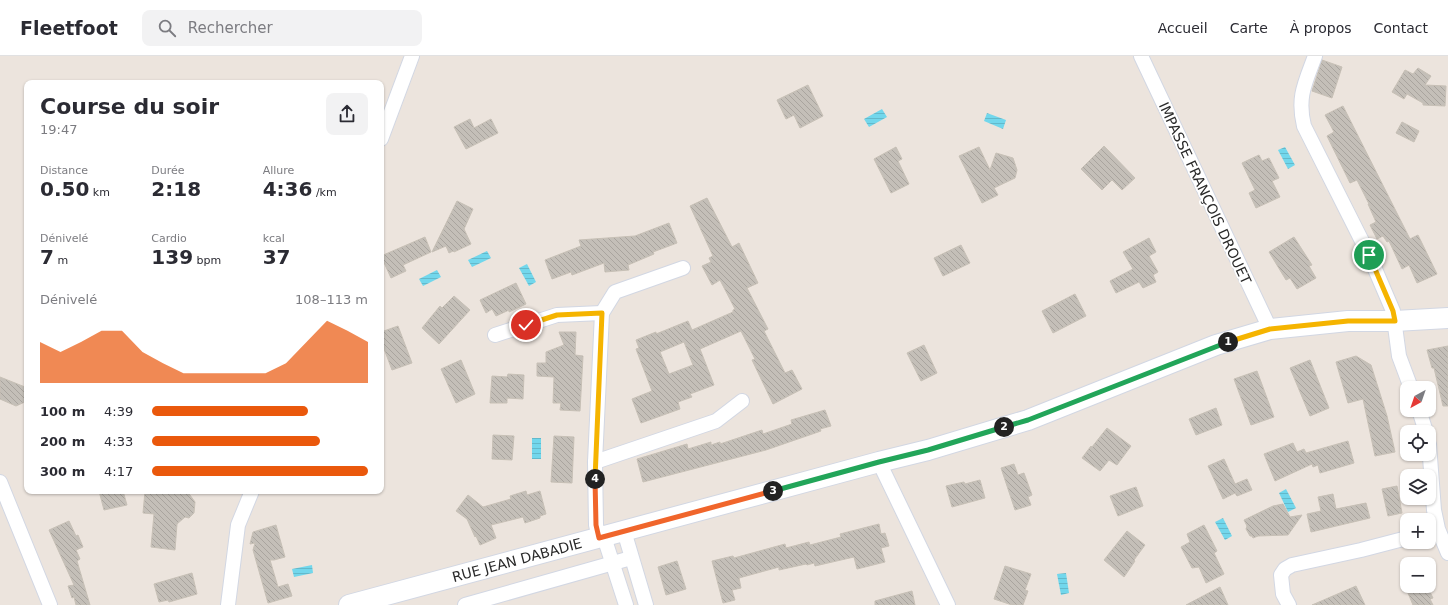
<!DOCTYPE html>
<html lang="fr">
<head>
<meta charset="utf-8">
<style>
	body { margin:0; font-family:"DejaVu Sans",sans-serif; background:#f2f2f3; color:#2b2b33; height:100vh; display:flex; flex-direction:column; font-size:15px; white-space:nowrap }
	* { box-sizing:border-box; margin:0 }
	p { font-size:13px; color:#7c7c81 }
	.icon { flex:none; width:22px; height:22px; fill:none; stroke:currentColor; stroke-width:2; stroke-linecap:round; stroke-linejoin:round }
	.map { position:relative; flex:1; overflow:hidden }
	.side { position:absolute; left:24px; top:24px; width:360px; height:414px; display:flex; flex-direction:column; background:#fff; border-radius:8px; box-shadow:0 1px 3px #0004 }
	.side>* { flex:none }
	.needle { width:26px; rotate:220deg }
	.controls { position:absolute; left:1400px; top:325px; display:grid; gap:8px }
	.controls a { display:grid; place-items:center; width:36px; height:36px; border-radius:8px; background:#fff; box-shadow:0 1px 3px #0004; font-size:20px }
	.pin { position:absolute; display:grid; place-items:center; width:34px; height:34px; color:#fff; margin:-17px; border:2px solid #fff; border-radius:50%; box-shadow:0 1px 4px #0007 }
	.km { position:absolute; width:20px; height:20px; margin:-10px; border-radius:50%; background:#222; color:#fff; font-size:11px; line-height:20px; text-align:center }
	.round { display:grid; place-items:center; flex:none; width:42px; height:42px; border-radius:8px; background:#f2f2f3 }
	.overview { display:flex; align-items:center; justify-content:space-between; height:68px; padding:0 16px }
	h1 { font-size:22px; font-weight:700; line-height:30px }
	.figures { display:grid; grid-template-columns:repeat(3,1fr); gap:6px; height:68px; padding:4px 16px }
	.figures div { display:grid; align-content:center }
	.figures b { font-size:20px; font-weight:700 }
	.figures small { font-size:11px; font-weight:400 }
	.figures p { font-size:11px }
	.chart { height:112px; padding:8px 16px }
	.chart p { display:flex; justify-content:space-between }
	.chart svg { width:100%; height:72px; margin-top:4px; fill:#ea580c; opacity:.7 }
	ul { padding:0 16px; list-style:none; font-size:13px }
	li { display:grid; grid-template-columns:64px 48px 1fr; align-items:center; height:30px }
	li i { height:10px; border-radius:5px; background:#ea580c }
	header { display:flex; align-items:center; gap:24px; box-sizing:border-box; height:56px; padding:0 20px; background:#fff; border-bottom:1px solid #e1e1e2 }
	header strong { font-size:19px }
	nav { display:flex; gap:22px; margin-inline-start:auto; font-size:14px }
	.search { width:280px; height:36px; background:#f2f2f3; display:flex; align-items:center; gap:10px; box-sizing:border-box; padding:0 14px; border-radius:8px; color:#7c7c81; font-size:15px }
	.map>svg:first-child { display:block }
</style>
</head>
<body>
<header>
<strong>Fleetfoot</strong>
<div class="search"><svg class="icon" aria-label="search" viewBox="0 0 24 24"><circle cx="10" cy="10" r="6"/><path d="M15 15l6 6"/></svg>Rechercher</div>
<nav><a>Accueil</a><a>Carte</a><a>À propos</a><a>Contact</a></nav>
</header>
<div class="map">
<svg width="1448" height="549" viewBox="0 0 1448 549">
	<defs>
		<pattern id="water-rules" width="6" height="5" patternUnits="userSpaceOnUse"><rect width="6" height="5" fill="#72d7ec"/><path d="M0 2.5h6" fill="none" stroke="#63b9cb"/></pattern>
		<pattern id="building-back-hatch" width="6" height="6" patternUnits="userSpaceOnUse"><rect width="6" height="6" fill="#c4bfb8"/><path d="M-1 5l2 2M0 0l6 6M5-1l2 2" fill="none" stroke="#a9a49e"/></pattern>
	</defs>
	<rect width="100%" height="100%" fill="#ece4dd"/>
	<g fill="url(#water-rules)">
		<path d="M 882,53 L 887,61 L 869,71 L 864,63 Z"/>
		<path d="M 987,57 L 1006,64 L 1003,73 L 984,65 Z"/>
		<path d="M 1285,91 L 1295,109 L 1288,113 L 1278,94 Z"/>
		<path d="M 487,195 L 491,202 L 472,211 L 468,204 Z"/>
		<path d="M 527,208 L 536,226 L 529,230 L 519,212 Z"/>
		<path d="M 437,214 L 441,221 L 423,230 L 419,223 Z"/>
		<rect x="532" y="382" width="9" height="21"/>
		<path d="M 1286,433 L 1296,452 L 1288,456 L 1279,437 Z"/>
		<path d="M 1223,462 L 1232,480 L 1225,484 L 1215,466 Z"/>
		<path d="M 312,509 L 313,517 L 294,521 L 292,513 Z"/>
		<path d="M 1066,517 L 1069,537 L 1061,539 L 1057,518 Z"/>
	</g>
	<g fill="url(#building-back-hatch)" stroke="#c7c0b6" fill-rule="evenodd">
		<path d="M 1322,4 L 1342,11 L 1332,42 L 1312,35 Z"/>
		<path d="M 1418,12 L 1431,20 L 1425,29 L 1446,30 L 1445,50 L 1423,49 L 1423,47 L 1407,38 L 1404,43 L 1392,36 L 1405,14 L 1413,18 Z"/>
		<path d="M 808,29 L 823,60 L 800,72 L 794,59 L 786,63 L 777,44 Z"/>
		<path d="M 1343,50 L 1410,183 L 1418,179 L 1437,218 L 1417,227 L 1409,209 L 1402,213 L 1389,185 L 1387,186 L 1383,180 L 1377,183 L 1370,169 L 1376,166 L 1368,148 L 1369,148 L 1357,124 L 1350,127 L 1327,80 L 1334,76 L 1325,59 Z"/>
		<path d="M 470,63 L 474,72 L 491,63 L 498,77 L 466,93 L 454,71 Z"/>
		<path d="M 1402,66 L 1419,75 L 1414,86 L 1396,77 Z"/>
		<path d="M 1104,90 L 1135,122 L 1122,134 L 1112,124 L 1102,134 L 1081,113 Z"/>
		<path d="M 896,91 L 902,103 L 898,105 L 909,128 L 891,137 L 874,103 Z"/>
		<path d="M 979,91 L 990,114 L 996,97 L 1013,102 L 1017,114 L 1015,122 L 994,132 L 998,139 L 982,147 L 959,100 Z"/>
		<path d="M 1259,99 L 1262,105 L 1269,102 L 1279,122 L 1272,125 L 1280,141 L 1256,152 L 1249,137 L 1255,134 L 1242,107 Z"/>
		<path d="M 707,142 L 732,191 L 739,187 L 758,227 L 747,232 L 768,273 L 764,275 L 785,317 L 792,314 L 802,333 L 773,348 L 752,304 L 755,303 L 741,275 L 700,293 L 714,329 L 690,338 L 692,341 L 678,346 L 680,353 L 641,367 L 632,343 L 652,335 L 636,293 L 639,292 L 636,284 L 656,276 L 656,278 L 688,265 L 692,274 L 733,256 L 733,254 L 735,253 L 720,224 L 712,229 L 702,210 L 711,206 L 709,202 L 713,200 L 690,150 ZM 684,286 L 693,309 L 669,318 L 660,296 Z"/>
		<path d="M 457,145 L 473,153 L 464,173 L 471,188 L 454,196 L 453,195 L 449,197 L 446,190 L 432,196 Z"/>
		<path d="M 669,167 L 677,187 L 653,196 L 654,198 L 628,209 L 629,214 L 605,216 L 604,207 L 572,219 L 571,216 L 552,223 L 545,204 L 581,190 L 579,184 L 635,180 Z"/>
		<path d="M 425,181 L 431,196 L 403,209 L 406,215 L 391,222 L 381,200 Z"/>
		<path d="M 1294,181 L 1312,209 L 1309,210 L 1316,222 L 1297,233 L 1290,222 L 1286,224 L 1269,196 Z"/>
		<path d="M 1149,182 L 1156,196 L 1149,200 L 1158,216 L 1153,219 L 1156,226 L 1143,232 L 1139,226 L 1116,237 L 1110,225 L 1133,213 L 1123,196 Z"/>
		<path d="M 961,189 L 970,207 L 943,220 L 934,202 Z"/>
		<path d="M 516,227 L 526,248 L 509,256 L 509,254 L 496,260 L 492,253 L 486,257 L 480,244 Z"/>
		<path d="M 1075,238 L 1086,260 L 1053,277 L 1042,255 Z"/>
		<path d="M 454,240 L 470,254 L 439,288 L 422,272 L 440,250 L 442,252 Z"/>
		<path d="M 398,270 L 412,307 L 392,314 L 383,290 L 381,290 L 381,276 Z"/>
		<path d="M 559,276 L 576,276 L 575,299 L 583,300 L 580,355 L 560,354 L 561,347 L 553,347 L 554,321 L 537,320 L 537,307 L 546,307 L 546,296 L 564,289 Z"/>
		<path d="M 924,289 L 937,317 L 921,325 L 907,297 Z"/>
		<path d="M 1448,290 L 1448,350 L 1443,350 L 1434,312 L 1432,312 L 1427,294 Z"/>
		<path d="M 1356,300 L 1371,309 L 1387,360 L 1395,396 L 1375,400 L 1363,343 L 1348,347 L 1336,306 Z"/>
		<path d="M 461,304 L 475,338 L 456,347 L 441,313 Z"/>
		<path d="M 1310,304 L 1329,352 L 1310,360 L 1290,312 Z"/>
		<path d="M 1257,315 L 1274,361 L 1251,369 L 1234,323 Z"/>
		<path d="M 508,318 L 524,319 L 523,343 L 507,342 L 507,347 L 490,347 L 492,320 L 507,321 Z"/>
		<path d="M 0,321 L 25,331 L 27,335 L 27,345 L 16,350 L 0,343 Z"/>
		<path d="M 1216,352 L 1222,369 L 1196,379 L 1189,363 Z"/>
		<path d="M 825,354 L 831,370 L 820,373 L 821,375 L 766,394 L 643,426 L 637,403 L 687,388 L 688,393 L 711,386 L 711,389 L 720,386 L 720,388 L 762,374 L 763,378 L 792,368 L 791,364 Z"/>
		<path d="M 1107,372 L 1131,390 L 1117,409 L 1109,404 L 1100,415 L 1082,402 L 1091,390 L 1092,391 Z"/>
		<path d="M 493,379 L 514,380 L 512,404 L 492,403 Z"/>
		<path d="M 554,380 L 574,381 L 572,427 L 551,426 Z"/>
		<path d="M 1348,385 L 1354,407 L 1320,417 L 1318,409 L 1313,411 L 1312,408 L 1275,425 L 1264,398 L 1293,387 L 1297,396 L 1304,393 L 1306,397 Z"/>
		<path d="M 1224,403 L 1235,428 L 1247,423 L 1252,434 L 1237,440 L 1235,437 L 1223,443 L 1208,410 Z"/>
		<path d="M 1014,408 L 1018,419 L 1024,417 L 1032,439 L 1028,441 L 1031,449 L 1015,454 L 1001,412 Z"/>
		<path d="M 980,424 L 985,442 L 952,451 L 946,430 L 964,426 L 965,428 Z"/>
		<path d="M 1397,430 L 1402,457 L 1388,460 L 1382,433 Z"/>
		<path d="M 1136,431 L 1143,450 L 1118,460 L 1110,440 Z"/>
		<path d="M 99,435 L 123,435 L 127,449 L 104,454 Z"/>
		<path d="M 145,435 L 187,435 L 195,446 L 194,457 L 189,462 L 185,461 L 177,468 L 175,494 L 151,491 L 154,458 L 143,457 Z"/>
		<path d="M 526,435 L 527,439 L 540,435 L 546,458 L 540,460 L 540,462 L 525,467 L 523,461 L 491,469 L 496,482 L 480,489 L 476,480 L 475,481 L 467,463 L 456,455 L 468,439 L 483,451 L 511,443 L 510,440 Z"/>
		<path d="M 1333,438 L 1336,453 L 1366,447 L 1370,462 L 1311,476 L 1307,458 L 1321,455 L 1318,441 Z"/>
		<path d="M 1283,448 L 1290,461 L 1302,459 L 1288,479 L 1258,480 L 1253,482 L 1252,480 L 1250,480 L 1246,473 L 1247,470 L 1244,464 L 1273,450 Z"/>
		<path d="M 69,465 L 76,480 L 78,479 L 83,491 L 76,494 L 80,503 L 77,505 L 90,549 L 76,549 L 74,541 L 72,542 L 68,530 L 74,529 L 49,474 Z"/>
		<path d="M 879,468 L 881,478 L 885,477 L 889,490 L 881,492 L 885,506 L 857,513 L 854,501 L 815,510 L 814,507 L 807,509 L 806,508 L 779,514 L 779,511 L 739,522 L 741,532 L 732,534 L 735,544 L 723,547 L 712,505 L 733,500 L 734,502 L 785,488 L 786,492 L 809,486 L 810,489 L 841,481 L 840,478 Z"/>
		<path d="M 276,469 L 285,501 L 274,504 L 270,504 L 278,531 L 288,528 L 292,540 L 268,547 L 253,494 L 255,487 L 250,488 L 253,476 Z"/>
		<path d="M 1204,469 L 1217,495 L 1214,497 L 1224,518 L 1206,527 L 1199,511 L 1192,512 L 1181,491 L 1190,486 L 1187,478 Z"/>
		<path d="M 1127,475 L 1145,489 L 1134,504 L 1135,505 L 1124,521 L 1104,504 Z"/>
		<path d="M 677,505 L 686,533 L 666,539 L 658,511 Z"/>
		<path d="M 1005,510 L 1031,518 L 1025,534 L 1028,535 L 1023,549 L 1012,549 L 994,543 Z"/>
		<path d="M 192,517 L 197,538 L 169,546 L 168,544 L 159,546 L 154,528 Z"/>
		<path d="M 1356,530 L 1365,549 L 1312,549 Z"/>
		<path d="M 1405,530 L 1427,530 L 1433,542 L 1430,543 L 1433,549 L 1413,549 Z"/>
		<path d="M 1220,531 L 1228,549 L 1186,549 Z"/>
		<path d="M 912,535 L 915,549 L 875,549 L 875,545 Z"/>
	</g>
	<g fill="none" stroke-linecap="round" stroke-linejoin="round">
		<g stroke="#d2d7e3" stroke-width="16">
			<g id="street">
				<path d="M 1141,0 L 1270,273"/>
				<path d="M 1315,0 C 1305,27 1297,41 1304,70 L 1369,199 L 1393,255 L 1399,300 L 1411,332"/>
				<path d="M 381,83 L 412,0"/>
				<path d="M 495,279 L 557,259 L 602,257"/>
				<path d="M 1419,354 L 1426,376"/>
				<path d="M 1429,388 L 1434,454 L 1438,473 L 1448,497"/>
				<path d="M 595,406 L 716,365 L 742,345"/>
				<path d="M 879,406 L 948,549"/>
				<path d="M 0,426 L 50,549"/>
				<path d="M 624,475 L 646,549"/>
				<path d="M 604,481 L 626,549"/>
				<path d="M 599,482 L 596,469 L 595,406 L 602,257 L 615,236 L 683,212"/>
				<path d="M 228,549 L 238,469 L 252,435"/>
				<path d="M 465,549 L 631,502"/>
				<path d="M 1289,549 L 1283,538 L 1281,519 L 1285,513 L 1292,509 L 1361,494 L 1407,482"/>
			</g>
		</g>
		<g stroke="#d2d7e3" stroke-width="22">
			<path id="secondary" d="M 349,549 L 879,406 L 928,394 L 1028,364 L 1216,289 L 1270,273 L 1348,265 L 1395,265 L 1448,262"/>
		</g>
		<use href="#street" stroke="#fff" stroke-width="14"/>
		<use href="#secondary" stroke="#fff" stroke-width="20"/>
	</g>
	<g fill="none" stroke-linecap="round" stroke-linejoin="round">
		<g stroke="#fff" stroke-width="8">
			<path id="split-1" d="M 1228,286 L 1270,273 L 1348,265 L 1395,265 L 1393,255 L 1369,199"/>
		</g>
		<g stroke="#fff" stroke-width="8">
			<path id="split-2" d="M 1004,371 L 1028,364 L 1228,286"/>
		</g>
		<g stroke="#fff" stroke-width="8">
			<path id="split-3" d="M 773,435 L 879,406 L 928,394 L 1004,371"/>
		</g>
		<g stroke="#fff" stroke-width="8">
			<path id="split-4" d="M 595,423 L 596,469 L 599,482 L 773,435"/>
		</g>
		<g stroke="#fff" stroke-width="8">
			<path id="split-5" d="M 526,269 L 557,259 L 602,257 L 595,423"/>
		</g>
		<use href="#split-1" stroke="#f5b400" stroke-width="5"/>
		<use href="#split-2" stroke="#22a559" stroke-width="5"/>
		<use href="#split-3" stroke="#22a559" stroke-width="5"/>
		<use href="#split-4" stroke="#f0652b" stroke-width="5"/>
		<use href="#split-5" stroke="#f5b400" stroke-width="5"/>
	</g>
	<g text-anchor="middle" stroke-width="3.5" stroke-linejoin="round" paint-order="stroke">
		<g font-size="14" fill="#2a2a2a" stroke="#fff">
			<text transform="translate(1205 137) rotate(65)" y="5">IMPASSE FRANÇOIS DROUET</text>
			<text transform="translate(517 504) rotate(-15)" y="5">RUE JEAN DABADIE</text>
		</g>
	</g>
</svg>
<div class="controls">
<a><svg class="needle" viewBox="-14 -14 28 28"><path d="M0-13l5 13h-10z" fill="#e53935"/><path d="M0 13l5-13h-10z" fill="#7c7c81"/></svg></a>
<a><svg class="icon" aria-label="locate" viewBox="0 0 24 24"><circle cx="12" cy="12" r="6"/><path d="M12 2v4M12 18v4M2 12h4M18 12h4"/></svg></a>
<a><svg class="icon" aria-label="layers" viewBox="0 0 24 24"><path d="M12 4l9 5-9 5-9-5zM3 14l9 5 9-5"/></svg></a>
<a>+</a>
<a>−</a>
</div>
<div class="pin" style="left:1369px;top:199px;background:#1e9e55"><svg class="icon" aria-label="arrive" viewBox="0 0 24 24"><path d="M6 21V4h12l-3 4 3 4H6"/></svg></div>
<div class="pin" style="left:526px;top:269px;background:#d93025"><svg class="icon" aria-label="check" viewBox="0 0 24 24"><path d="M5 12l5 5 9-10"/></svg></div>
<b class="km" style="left:1228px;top:286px">1</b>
<b class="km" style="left:1004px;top:371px">2</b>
<b class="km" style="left:773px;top:435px">3</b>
<b class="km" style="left:595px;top:423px">4</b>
<section class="side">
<div class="overview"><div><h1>Course du soir</h1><p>19:47</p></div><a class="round"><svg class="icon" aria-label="share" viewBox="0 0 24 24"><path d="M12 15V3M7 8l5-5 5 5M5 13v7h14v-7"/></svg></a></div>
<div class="figures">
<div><p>Distance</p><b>0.50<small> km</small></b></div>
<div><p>Durée</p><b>2:18</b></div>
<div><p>Allure</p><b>4:36<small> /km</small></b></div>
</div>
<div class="figures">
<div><p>Dénivelé</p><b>7<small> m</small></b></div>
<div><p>Cardio</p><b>139<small> bpm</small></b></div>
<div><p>kcal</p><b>37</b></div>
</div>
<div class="chart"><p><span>Dénivelé</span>108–113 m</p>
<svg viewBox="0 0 160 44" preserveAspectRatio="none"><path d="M0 44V19L10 25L20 19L30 12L40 12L50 25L60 32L70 38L80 38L90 38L100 38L110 38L120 32L130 19L140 6L150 12L160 19V44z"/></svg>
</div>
<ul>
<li><b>100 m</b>4:39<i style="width:72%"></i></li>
<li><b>200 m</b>4:33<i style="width:78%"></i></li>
<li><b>300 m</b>4:17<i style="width:100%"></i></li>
</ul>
</section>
</div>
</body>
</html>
